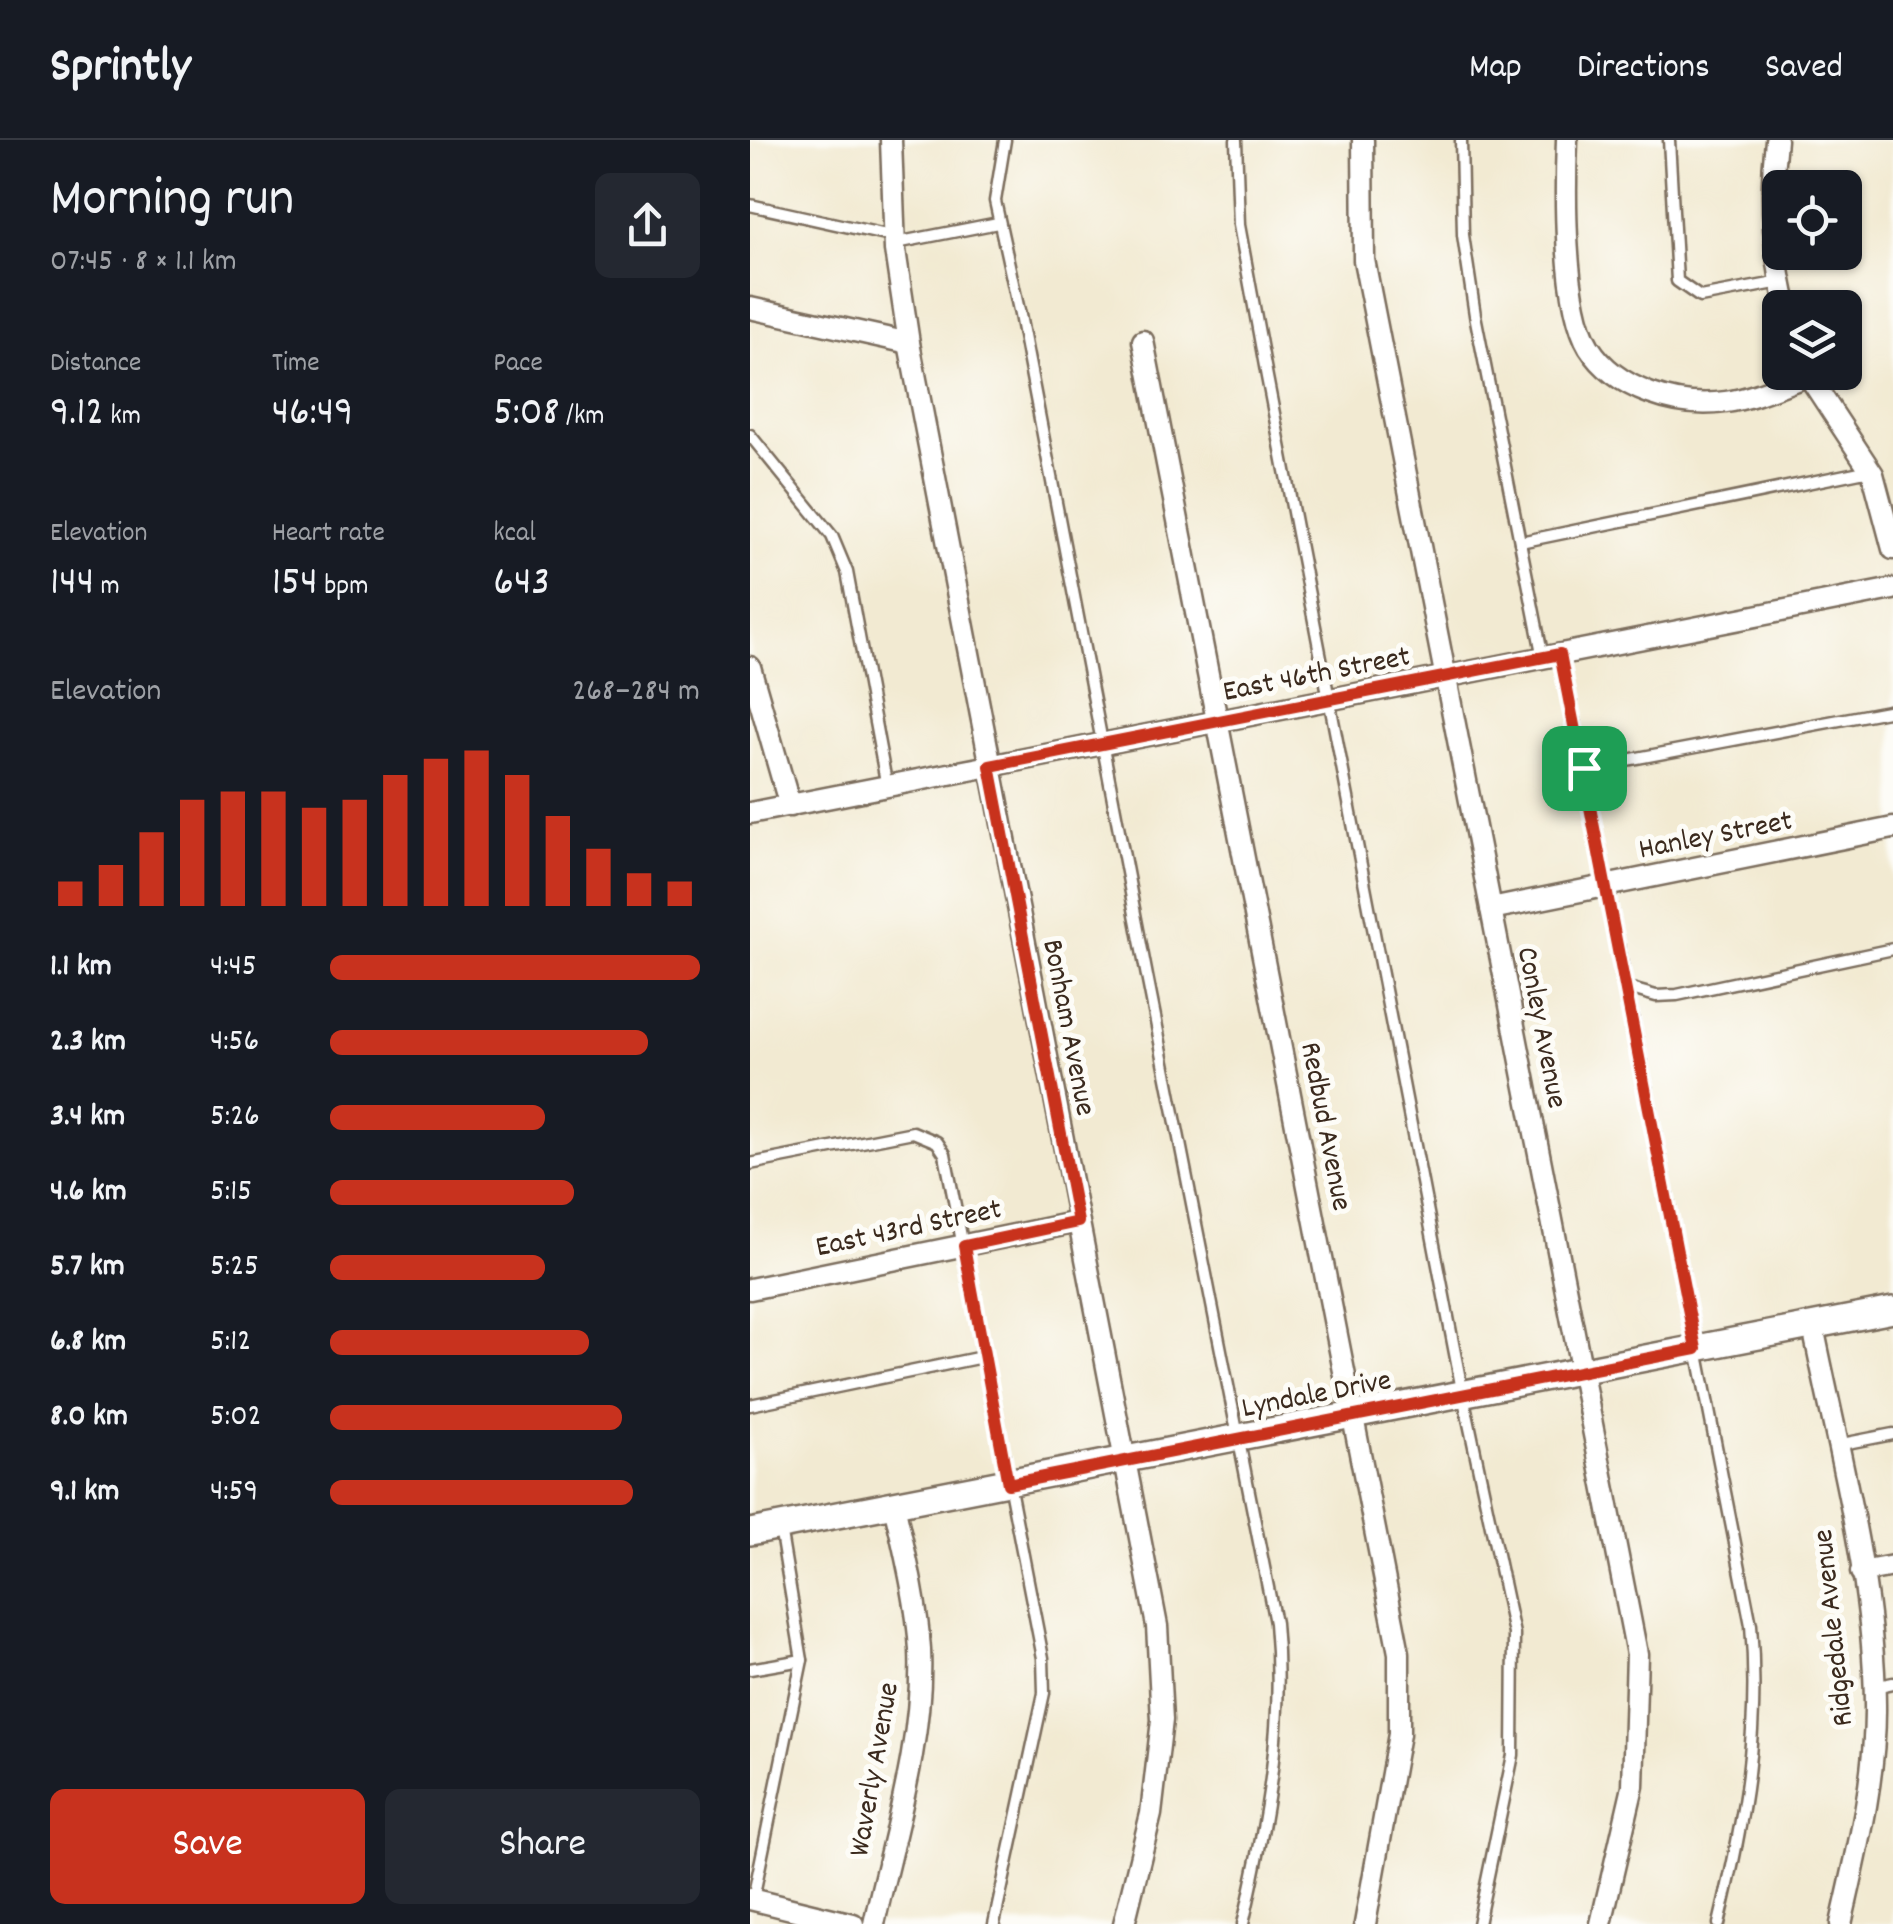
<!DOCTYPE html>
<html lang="en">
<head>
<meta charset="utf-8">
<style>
	body { margin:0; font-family:Dekko,sans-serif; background:#242831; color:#f1f3f6; height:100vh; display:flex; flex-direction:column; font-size:38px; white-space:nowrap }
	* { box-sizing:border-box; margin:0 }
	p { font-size:32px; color:#9ea1a6 }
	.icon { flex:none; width:55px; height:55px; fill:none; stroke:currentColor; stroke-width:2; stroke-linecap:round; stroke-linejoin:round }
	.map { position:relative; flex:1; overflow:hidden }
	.panel { display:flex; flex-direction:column; background:#171b24; width:750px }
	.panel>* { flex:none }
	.buttons { position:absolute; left:1012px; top:30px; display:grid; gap:20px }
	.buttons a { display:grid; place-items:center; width:100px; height:100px; border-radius:15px; background:#171b24; box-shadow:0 2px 8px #0004; font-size:50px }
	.pin { position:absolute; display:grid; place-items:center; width:85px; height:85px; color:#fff; margin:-42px; border-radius:20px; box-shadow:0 5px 15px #0006 }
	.round { display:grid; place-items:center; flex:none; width:105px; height:105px; border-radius:15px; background:#242831 }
	.summary { display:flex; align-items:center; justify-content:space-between; height:170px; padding:0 50px }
	h1 { font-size:55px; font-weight:600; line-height:75px }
	.metrics { display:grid; grid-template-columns:repeat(3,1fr); gap:15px; height:170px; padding:10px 50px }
	.metrics div { display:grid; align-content:center }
	.metrics b { font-size:42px; font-weight:600 }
	.metrics small { font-size:28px; font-weight:400 }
	.metrics p { font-size:28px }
	.chart { height:280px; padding:20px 50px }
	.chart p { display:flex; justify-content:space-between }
	.chart svg { width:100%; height:180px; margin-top:10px; stroke:#c8321e; stroke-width:6 }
	.button { display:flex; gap:20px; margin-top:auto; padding:20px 50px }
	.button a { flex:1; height:115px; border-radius:15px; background:#c8321e; color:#fff; font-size:40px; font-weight:600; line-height:115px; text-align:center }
	.button a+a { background:#242831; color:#f1f3f6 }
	ul { padding:0 50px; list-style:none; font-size:32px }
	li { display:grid; grid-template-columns:160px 120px 1fr; align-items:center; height:75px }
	li i { height:25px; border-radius:12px; background:#c8321e }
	header { display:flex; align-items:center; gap:60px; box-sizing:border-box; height:140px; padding:0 50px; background:#171b24; border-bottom:2px solid #363941 }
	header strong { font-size:48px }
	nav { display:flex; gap:55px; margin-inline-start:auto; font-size:35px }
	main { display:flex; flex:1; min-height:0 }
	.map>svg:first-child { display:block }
</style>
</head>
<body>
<header>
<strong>Sprintly</strong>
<nav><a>Map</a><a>Directions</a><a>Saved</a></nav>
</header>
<main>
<section class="panel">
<div class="summary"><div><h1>Morning run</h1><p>07:45 · 8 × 1.1 km</p></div><a class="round"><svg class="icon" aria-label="share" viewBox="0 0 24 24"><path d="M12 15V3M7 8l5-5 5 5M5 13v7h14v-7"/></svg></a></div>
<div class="metrics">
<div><p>Distance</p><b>9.12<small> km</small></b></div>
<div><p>Time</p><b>46:49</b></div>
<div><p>Pace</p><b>5:08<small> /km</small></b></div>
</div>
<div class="metrics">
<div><p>Elevation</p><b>144<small> m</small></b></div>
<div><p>Heart rate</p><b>154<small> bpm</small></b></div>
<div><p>kcal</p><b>643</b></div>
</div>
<div class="chart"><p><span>Elevation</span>268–284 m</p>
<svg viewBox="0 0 160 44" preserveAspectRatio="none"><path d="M5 44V38M15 44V34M25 44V26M35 44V18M45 44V16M55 44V16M65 44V20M75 44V18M85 44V12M95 44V8M105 44V6M115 44V12M125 44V22M135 44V30M145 44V36M155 44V38"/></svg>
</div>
<ul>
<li><b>1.1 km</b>4:45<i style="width:100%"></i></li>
<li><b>2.3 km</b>4:56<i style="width:86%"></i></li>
<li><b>3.4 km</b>5:26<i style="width:58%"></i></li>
<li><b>4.6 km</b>5:15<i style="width:66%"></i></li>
<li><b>5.7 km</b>5:25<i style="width:58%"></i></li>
<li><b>6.8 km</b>5:12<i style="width:70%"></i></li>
<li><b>8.0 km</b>5:02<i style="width:79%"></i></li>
<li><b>9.1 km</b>4:59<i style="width:82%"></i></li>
</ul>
<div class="button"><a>Save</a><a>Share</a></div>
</section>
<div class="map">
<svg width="1143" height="1784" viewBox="0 0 1143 1784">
	<rect width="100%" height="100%" fill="#fdfcf7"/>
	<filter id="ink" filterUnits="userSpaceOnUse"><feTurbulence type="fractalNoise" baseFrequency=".01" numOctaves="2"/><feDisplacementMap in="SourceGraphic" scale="20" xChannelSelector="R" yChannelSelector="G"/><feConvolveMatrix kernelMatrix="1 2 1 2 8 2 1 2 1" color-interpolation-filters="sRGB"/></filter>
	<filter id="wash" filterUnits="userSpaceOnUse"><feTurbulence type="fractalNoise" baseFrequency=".0048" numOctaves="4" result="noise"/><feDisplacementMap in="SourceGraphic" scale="40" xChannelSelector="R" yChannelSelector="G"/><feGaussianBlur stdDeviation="2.25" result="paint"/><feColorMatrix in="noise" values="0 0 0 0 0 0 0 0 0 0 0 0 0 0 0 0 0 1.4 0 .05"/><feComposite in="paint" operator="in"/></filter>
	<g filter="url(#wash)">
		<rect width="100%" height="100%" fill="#f2ead2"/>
	</g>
	<g filter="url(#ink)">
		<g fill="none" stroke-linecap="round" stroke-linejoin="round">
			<g stroke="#7b6d5d" stroke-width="15">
				<g id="service">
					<path d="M 255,0 L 245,61 L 270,175 C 351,612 439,1047 525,1483 C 535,1586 516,1684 493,1784"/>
					<path d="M 486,0 L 489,85 L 517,237 L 713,1255 L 764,1494 L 763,1615 L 728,1784"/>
					<path d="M 711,0 L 713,95 L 725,175 L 793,518"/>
					<path d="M 919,0 L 927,141 L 950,157 L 1031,142"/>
					<path d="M 0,65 L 145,97"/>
					<path d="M 146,103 L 248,83"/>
					<path d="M 0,295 L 82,396 L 97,432 L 137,647"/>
					<path d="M 770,402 L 1120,330"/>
					<path d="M 811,514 L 1001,1485 C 1010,1593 994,1680 969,1784"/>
					<path d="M 834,628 L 1143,570"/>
					<path d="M 878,848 L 906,856 L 927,855 L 1143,809"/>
					<path d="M 0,1024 L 163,992 L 187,1002 L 195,1014 L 293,1518 L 294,1553 L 244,1784"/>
					<path d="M 0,1265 L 232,1217"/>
					<path d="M 1087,1305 L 1143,1294"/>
					<path d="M 0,1529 L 52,1520"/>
					<path d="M 1124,1547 L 1143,1543"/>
					<path d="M 3,1759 L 52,1520 L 30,1388"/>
				</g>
			</g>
			<g stroke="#7b6d5d" stroke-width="25">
				<g id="minor">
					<path d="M 141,0 L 145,110 L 159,203 L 407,1486 L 412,1580 L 401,1674 L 374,1784"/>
					<path d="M 613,0 L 614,120 L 887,1514 L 883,1646 L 851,1784"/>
					<path d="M 817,0 C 815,50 813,164 839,207 C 866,250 928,269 976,262 C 1004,258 1031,245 1057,236"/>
					<path d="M 1026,0 C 1019,57 1023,112 1037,168"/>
					<path d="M 0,168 L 159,203"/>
					<path d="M 393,201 L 649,1513 L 649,1594 L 615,1784"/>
					<path d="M 1056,232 L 1123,334 L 1143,409"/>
					<path d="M 0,527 L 40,666"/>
					<path d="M 0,673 L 1143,449"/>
					<path d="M 741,769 L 1143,688"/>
					<path d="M 0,1149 L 328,1082"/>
					<path d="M 1063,1186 C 1087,1309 1124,1438 1125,1564 C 1126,1638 1107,1713 1091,1784"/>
					<path d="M 1111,1432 L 1143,1426"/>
					<path d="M 0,1759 L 103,1784"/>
					<path d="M 124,1784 C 143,1696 174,1601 170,1510 C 167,1461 155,1413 144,1365"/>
				</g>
			</g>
			<g stroke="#7b6d5d" stroke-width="30">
				<path id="tertiary" d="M 0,1392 L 1143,1170"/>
			</g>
			<use href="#service" stroke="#fff" stroke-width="10"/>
			<use href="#minor" stroke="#fff" stroke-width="20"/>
			<use href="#tertiary" stroke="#fff" stroke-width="25"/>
		</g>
	</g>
	<g fill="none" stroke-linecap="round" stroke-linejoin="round" filter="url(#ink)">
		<g stroke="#fff" stroke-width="20">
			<path id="route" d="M 810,514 L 946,1209 L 258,1344 L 214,1106 L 328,1082 L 240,626 Z"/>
		</g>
		<use href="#route" stroke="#c8321e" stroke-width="12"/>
	</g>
	<g text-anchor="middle" stroke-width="10" stroke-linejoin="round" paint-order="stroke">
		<g font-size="30" fill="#3b2a1e" stroke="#fdfcf7">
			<text transform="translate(566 532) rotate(-11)" y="10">East 46th Street</text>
			<text transform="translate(965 693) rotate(-11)" y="10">Hanley Street</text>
			<text transform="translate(321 887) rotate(79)" y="10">Bonham Avenue</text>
			<text transform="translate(794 887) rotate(79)" y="10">Conley Avenue</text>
			<text transform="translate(578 986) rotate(79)" y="10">Redbud Avenue</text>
			<text transform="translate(158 1086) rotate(-12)" y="10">East 43rd Street</text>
			<text transform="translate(566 1252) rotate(-11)" y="10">Lyndale Drive</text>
			<text transform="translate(1081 1488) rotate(-96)" y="10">Ridgedale Avenue</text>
			<text transform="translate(122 1629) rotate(-80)" y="10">Waverly Avenue</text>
		</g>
	</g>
</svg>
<div class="buttons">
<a><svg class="icon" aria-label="locate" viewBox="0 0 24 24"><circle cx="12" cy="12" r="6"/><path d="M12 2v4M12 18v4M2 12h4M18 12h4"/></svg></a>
<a><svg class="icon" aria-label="layers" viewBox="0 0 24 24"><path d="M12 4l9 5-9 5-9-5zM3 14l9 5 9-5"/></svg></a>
</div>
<div class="pin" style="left:834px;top:628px;background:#1e9e55"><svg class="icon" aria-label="arrive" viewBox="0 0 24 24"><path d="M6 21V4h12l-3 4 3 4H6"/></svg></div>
</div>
</main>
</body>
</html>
